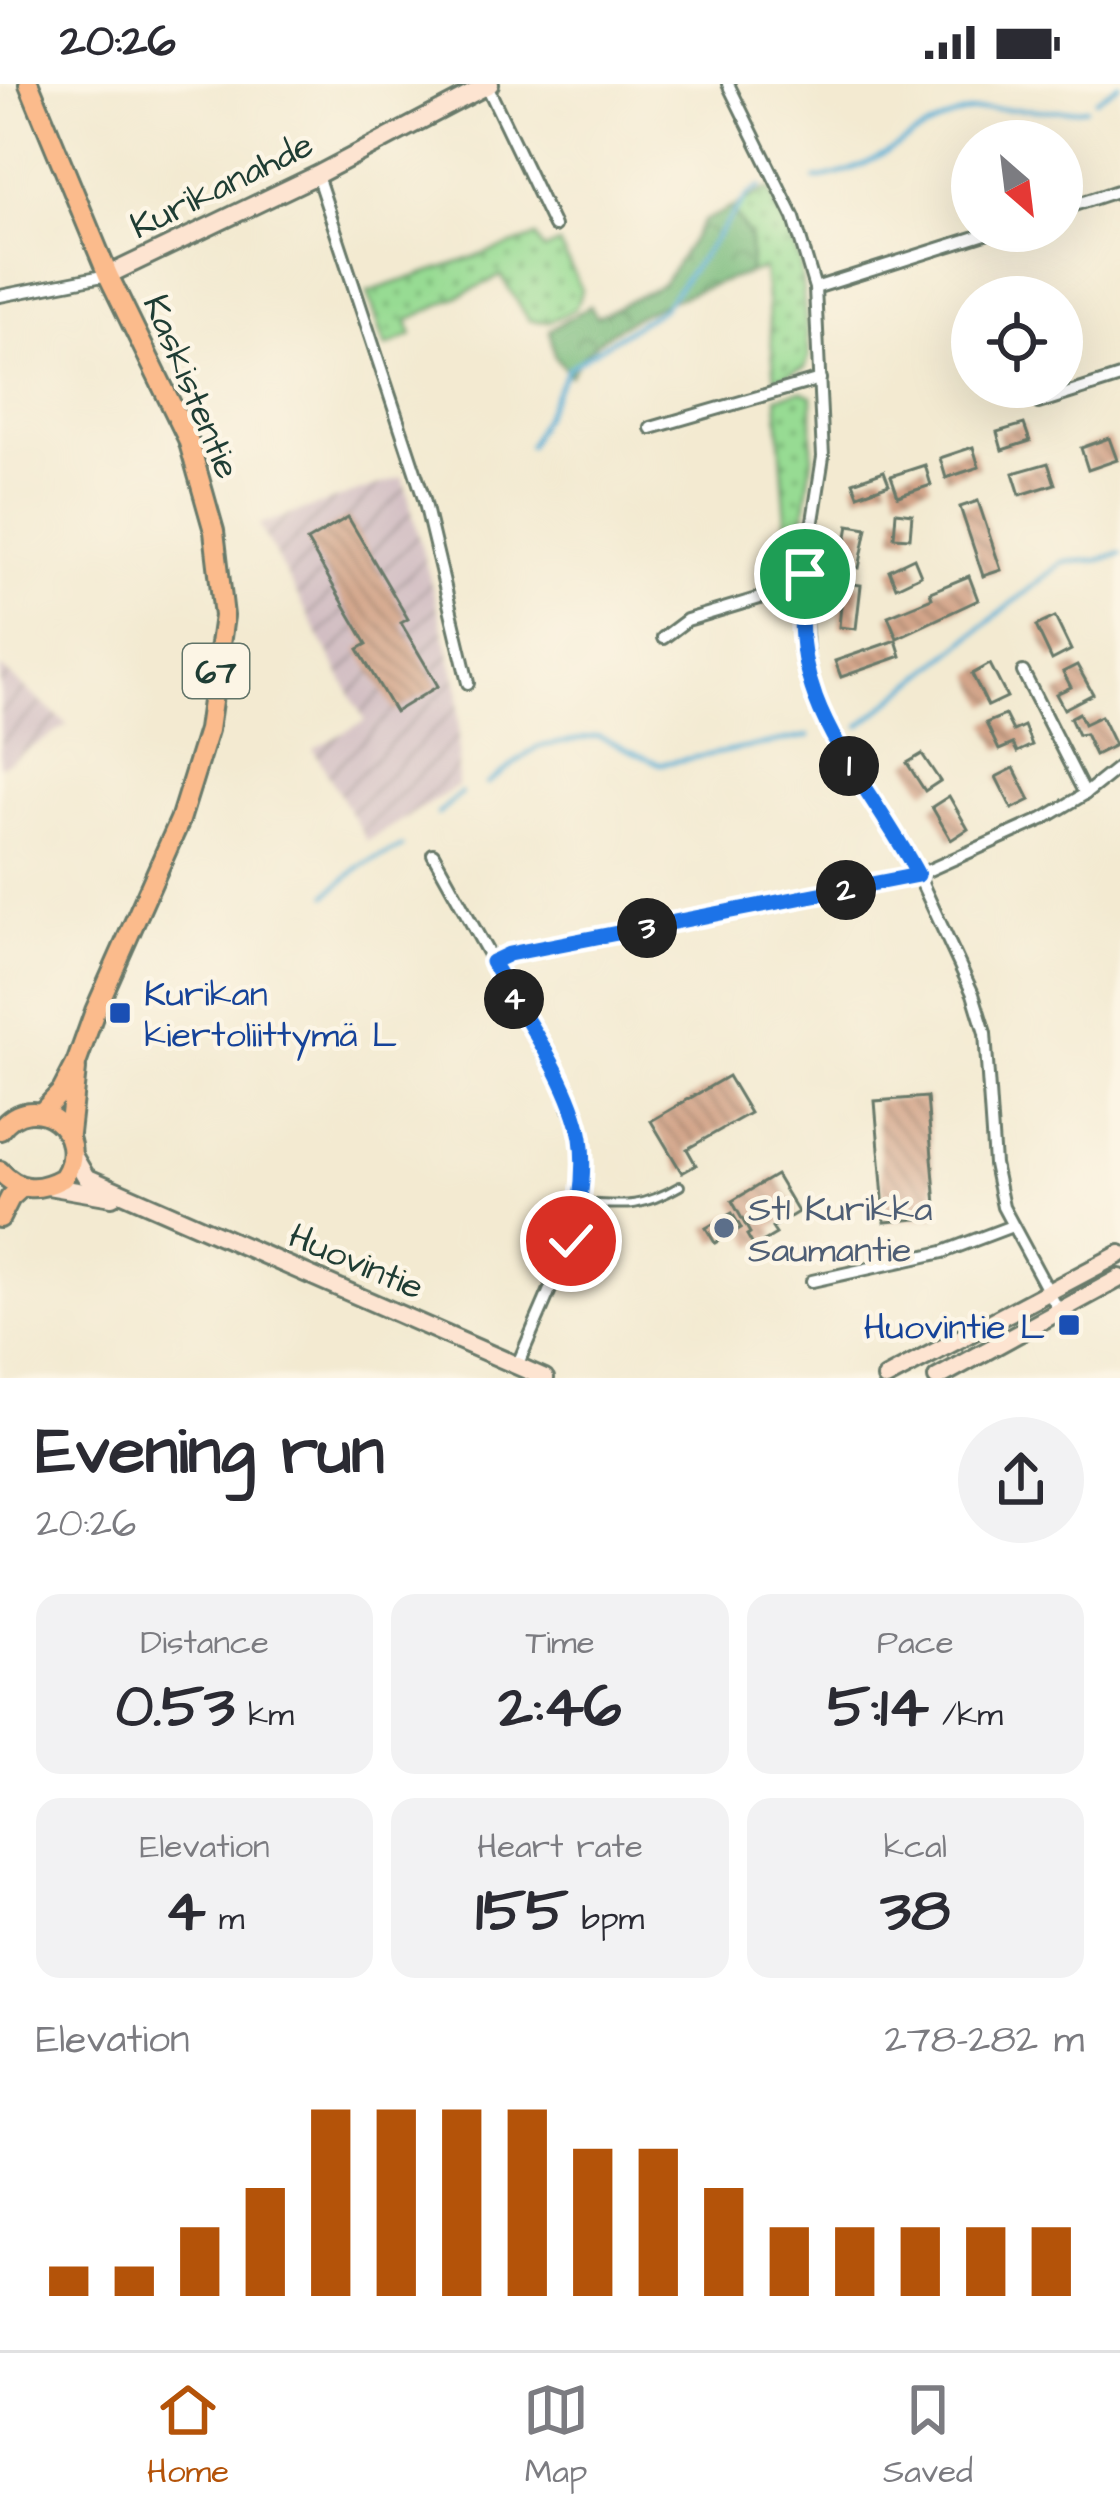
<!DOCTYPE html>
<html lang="en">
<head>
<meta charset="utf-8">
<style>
	body { margin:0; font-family:"Architects Daughter",sans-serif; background:#f2f2f3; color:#2b2b33; height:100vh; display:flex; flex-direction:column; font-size:45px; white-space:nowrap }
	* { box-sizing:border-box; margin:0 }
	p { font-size:39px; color:#7c7c81 }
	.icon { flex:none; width:66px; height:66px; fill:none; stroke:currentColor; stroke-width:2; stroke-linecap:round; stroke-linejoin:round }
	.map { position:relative; height:1294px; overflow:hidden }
	.details { display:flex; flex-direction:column; background:#fff; flex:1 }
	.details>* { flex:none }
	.needle { width:78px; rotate:152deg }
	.tools { position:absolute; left:951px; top:36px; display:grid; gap:24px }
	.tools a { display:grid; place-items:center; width:132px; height:132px; border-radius:50%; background:#fff; box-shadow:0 12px 48px #0002; font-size:60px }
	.pin { position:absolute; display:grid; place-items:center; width:102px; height:102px; color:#fff; margin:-51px; border:6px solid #fff; border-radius:50%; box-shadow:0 3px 12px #0007 }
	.km { position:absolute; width:60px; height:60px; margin:-30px; border-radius:50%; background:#222; color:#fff; font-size:33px; line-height:60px; text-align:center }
	.round { display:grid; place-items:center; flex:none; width:126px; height:126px; border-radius:63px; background:#f2f2f3 }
	.head { display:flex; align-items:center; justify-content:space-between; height:204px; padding:0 36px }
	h1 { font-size:66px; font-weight:700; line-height:90px }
	.metrics { display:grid; grid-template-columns:repeat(3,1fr); gap:18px; height:204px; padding:12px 36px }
	.metrics div { display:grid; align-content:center; border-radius:24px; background:#f2f2f3; text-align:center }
	.metrics b { font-size:60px; font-weight:700 }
	.metrics small { font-size:33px; font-weight:400 }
	.metrics p { font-size:33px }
	.chart { height:336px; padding:24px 36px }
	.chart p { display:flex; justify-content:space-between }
	.chart svg { width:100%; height:216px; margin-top:12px; stroke:#b45309; stroke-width:6 }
	.status { display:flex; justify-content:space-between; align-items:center; height:84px; padding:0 60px; background:#fff; direction:ltr }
	.status svg { height:33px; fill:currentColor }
	.dock { display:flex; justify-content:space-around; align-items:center; height:168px; border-top:3px solid #e1e1e2; background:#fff; font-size:33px; color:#7c7c81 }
	.dock a { display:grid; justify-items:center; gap:6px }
	.dock .current { color:#b45309 }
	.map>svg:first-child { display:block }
</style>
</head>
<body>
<div class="status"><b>20:26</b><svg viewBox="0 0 49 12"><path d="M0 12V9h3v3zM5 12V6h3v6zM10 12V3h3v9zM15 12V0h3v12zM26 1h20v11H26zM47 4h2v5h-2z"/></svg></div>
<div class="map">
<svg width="1120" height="1294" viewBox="0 0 1120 1294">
	<defs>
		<pattern id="industrial-furrows" width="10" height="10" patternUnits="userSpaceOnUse" patternTransform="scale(3)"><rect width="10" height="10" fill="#d2bec3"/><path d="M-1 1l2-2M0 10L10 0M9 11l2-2" fill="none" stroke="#aa9c9f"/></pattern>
		<pattern id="grass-dots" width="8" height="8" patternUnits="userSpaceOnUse" patternTransform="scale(3)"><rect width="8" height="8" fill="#97db93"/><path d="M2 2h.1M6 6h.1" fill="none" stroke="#7bb379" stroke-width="1.8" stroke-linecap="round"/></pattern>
		<pattern id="forest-crowns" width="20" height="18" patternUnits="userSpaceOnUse" patternTransform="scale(3)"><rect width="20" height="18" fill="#79bb7d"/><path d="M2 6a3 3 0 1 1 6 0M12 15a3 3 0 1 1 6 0" fill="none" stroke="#639967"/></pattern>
		<pattern id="building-back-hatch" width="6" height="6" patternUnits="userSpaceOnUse" patternTransform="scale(3)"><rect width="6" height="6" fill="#d3a58a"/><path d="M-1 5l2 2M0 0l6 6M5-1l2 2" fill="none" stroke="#ab8872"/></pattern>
	</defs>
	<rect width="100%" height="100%" fill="#fcf5e5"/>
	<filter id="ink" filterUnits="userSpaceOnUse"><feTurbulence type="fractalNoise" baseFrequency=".00833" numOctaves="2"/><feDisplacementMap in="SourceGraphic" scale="24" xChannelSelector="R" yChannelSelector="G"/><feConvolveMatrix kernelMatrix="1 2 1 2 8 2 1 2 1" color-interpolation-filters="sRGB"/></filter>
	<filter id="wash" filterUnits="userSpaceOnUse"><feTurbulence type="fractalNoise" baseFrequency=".004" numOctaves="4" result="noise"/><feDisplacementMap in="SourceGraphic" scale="48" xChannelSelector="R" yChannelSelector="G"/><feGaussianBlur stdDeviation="2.7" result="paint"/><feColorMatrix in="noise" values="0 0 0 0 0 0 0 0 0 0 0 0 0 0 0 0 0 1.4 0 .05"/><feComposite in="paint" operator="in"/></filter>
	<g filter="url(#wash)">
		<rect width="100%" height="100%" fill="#f3ead1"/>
		<g fill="url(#industrial-furrows)">
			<path d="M 403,393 L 459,605 L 458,702 L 367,757 L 313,665 L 365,637 L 259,441 Z"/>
			<path d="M 0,583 L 68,641 L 0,683 Z"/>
		</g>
		<g fill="url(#grass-dots)" stroke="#5b8c64" stroke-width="3">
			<path d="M 769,105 L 800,177 L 809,273 L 805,284 L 775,295 L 764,185 L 750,189 L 750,154 L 731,124 Z"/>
			<path d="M 536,153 L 544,166 L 559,160 L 582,206 L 575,225 L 549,238 L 529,236 L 501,192 L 408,236 L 412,251 L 386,263 L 368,208 Z"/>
			<path d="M 801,307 L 812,312 L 812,375 L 797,485 L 790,490 L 777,313 Z"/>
		</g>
		<path fill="url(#forest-crowns)" stroke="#4c7c58" stroke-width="3" d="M 731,124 L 750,154 L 750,189 C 694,206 598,237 570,291 L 554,271 L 550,246 L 590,222 L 597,233 L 663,200 L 704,137 Z"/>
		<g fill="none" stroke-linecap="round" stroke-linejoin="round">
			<g stroke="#58afd5" stroke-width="4.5">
				<path d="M 1096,16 L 1119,0"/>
				<path d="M 815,95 C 876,87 909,46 962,30 C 1002,18 1046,32 1086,24"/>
				<path d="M 529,362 L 568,284 L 663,224 L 748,111 L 760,103"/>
				<path d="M 860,642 L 1063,478 L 1099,476 L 1120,469"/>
				<path d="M 487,700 L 537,663 L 598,652 L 660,680 L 809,652"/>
				<path d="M 438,730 L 461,709"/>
				<path d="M 327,811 L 359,783 L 402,763"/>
			</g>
		</g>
		<g id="blocks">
			<g fill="url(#building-back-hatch)">
				<path d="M 1024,340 L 1030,357 L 1002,366 L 997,348 Z"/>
				<path d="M 1109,354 L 1117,376 L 1088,386 L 1081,364 Z"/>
				<path d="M 973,363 L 979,383 L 946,394 L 940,374 Z"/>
				<path d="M 1048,379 L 1055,400 L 1020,411 L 1013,389 Z"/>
				<path d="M 925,381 L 931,401 L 898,412 L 891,392 Z"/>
				<path d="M 884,387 L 889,400 L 858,411 L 853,398 Z"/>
				<path d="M 978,417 L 1001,486 L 983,492 L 960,423 Z"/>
				<path d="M 896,428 L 912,430 L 910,454 L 894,453 Z"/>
				<path d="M 348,433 L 408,535 L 401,539 L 438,602 L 395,628 L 358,565 L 367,560 L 307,457 Z"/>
				<path d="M 849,441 L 867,444 L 859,484 L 842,481 Z"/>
				<path d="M 914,474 L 921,491 L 896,503 L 889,486 Z"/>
				<path d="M 969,492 L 978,516 L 897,554 L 888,532 L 932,514 L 930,508 Z"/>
				<path d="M 843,499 L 861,501 L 856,545 L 839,543 Z"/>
				<path d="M 1055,533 L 1071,566 L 1052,576 L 1036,542 Z"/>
				<path d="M 896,556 L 901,572 L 841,593 L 835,577 Z"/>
				<path d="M 990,580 L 1007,613 L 988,622 L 972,590 Z"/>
				<path d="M 1077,581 L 1093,610 L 1064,625 L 1056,610 L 1071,603 L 1063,588 Z"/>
				<path d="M 1079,629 L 1084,640 L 1101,632 L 1115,661 L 1095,671 L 1085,650 L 1078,651 L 1070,634 Z"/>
				<path d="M 1005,631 L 1013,647 L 1024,642 L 1032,661 L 1017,668 L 1013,660 L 999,666 L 986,639 Z"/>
				<path d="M 922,670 L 940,697 L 925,707 L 907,679 Z"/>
				<path d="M 1014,684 L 1030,716 L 1012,725 L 996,693 Z"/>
				<path d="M 949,712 L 968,745 L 951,756 L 932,723 Z"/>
				<path d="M 728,992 L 750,1029 L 687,1065 L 696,1081 L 682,1089 L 651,1037 Z"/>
				<path d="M 927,1013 L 937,1133 L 885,1138 L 875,1017 Z"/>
				<path d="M 776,1091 L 798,1128 L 772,1144 L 776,1150 L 754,1163 L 747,1151 L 750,1149 L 732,1117 Z"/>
				<path d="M 732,1129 L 741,1144 L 715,1159 L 706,1144 Z"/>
			</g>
		</g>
	</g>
	<g filter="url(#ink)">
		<use href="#blocks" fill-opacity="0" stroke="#697a6b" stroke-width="3"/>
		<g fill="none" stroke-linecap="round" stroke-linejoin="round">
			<g stroke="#697a6b" stroke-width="12">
				<path id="lane" d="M 582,1119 C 625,1122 642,1124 680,1102"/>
			</g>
			<g stroke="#697a6b" stroke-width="16">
				<g id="street">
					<path d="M 728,0 L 794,134 L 815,204 L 823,373 L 803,501 L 809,600 L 822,636 L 918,791 L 973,910 L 985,949 L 994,1080 L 1003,1123 L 1059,1227"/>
					<path d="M 487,2 L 554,142"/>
					<path d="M 317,91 L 424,415 L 468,599"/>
					<path d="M 1062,125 L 1120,106"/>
					<path d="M 815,204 L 995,147"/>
					<path d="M 0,212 L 108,191"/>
					<path d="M 1038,319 L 1120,293"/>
					<path d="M 651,344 L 820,295"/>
					<path d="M 663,554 L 687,536 L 803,501"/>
					<path d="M 1023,588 L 1085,710"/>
					<path d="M 433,770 L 561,1000 L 580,1054 L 582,1119 L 571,1157 L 517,1282"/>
					<path d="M 492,878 L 509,870 L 918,791 L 1043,735 L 1085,710 L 1120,682"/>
					<path d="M 812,1197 L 943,1168 L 1012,1142"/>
				</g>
			</g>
			<g stroke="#697a6b" stroke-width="22">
				<g id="secondary">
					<path d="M 108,191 L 317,91 L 490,0"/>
					<path d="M 73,1071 L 86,1093 L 545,1294"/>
					<path d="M 48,1102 L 112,1113"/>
					<path d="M 886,1294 L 1120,1170"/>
					<path d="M 937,1294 L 1120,1194"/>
				</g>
			</g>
			<g stroke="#697a6b" stroke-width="24">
				<g id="primary">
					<path d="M 29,0 L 108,191 L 188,355 L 214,447 L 224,532 L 208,646 L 180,736 L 95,927 L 76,980 L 62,1007 L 43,1027"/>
					<path d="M 0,1046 C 34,1001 94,1049 63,1094 C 39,1107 19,1108 0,1087"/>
					<path d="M 69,1049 L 76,985"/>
					<path d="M 0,1134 L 10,1114 L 22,1103"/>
				</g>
			</g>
			<use href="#lane" stroke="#fff" stroke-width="6"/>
			<use href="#street" stroke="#fff" stroke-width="10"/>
			<use href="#secondary" stroke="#fde4d1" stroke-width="16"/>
			<use href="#primary" stroke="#fbbb8c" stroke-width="18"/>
		</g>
	</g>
	<g fill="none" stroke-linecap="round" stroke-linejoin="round" filter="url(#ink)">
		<g stroke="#fff" stroke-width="24">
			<path id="route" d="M 571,1157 C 580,1124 586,1089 581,1054 C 571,997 521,929 492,878 L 509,870 L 918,791 C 863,686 782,622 805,490"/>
		</g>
		<use href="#route" stroke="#1a73e8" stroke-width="15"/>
	</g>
	<g fill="#1a4fb4" stroke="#fcf5e5" stroke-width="4.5">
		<rect x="108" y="917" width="24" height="24" rx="6"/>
		<rect x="1057" y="1229" width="24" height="24" rx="6"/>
	</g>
	<circle fill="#5c6f8a" stroke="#fcf5e5" stroke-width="4.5" cx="724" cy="1144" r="12"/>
	<g text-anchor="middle" stroke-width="9" stroke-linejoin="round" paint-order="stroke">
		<rect fill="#fcf5e5" stroke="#617469" stroke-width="3" x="183" y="560" width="66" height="54" rx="9"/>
		<g font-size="33" font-weight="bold" fill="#1f3d34">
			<text x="216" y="599">67</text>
		</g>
		<g font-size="36" fill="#1f3d34" stroke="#fcf5e5">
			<text transform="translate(221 100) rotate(-26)" y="13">Kurikanahde</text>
			<text transform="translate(193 302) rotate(67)" y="13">Kaskistentie</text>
			<text transform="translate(357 1176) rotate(23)" y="13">Huovintie</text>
		</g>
		<g font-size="36" fill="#164399" stroke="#fcf5e5" text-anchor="start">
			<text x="144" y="921">Kurikan<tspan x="144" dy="41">kiertoliittymä L</tspan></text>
			<text x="1045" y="1254" text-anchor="end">Huovintie L</text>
		</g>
		<g font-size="36" fill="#4e5e75" stroke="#fcf5e5" text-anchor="start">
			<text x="748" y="1136">St1 Kurikka<tspan x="748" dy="41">Saumantie</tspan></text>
		</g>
	</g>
</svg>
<div class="tools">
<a><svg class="needle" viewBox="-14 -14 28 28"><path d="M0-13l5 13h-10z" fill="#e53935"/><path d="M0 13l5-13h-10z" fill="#7c7c81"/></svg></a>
<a><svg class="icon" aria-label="locate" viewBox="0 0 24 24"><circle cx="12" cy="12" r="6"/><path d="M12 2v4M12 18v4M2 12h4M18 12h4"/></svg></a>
</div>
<div class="pin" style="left:805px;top:490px;background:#1e9e55"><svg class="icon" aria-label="arrive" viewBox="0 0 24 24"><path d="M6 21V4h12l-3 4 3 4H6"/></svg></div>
<div class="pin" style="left:571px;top:1157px;background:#d93025"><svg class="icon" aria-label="check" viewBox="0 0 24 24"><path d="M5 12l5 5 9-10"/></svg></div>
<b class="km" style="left:849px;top:682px">1</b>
<b class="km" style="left:846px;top:806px">2</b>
<b class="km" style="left:647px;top:844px">3</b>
<b class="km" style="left:514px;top:915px">4</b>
</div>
<section class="details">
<div class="head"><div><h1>Evening run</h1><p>20:26</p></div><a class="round"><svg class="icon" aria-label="share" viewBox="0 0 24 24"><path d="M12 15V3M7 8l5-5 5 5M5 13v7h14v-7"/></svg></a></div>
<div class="metrics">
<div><p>Distance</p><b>0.53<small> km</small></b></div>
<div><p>Time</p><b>2:46</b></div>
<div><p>Pace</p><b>5:14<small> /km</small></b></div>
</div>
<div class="metrics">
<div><p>Elevation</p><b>4<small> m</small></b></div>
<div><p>Heart rate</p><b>155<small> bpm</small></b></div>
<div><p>kcal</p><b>38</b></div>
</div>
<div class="chart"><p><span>Elevation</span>278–282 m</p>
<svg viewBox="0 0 160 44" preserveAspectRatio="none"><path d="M5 44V38M15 44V38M25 44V30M35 44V22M45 44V6M55 44V6M65 44V6M75 44V6M85 44V14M95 44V14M105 44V22M115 44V30M125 44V30M135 44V30M145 44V30M155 44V30"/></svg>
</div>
</section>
<nav class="dock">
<a class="current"><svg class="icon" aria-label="home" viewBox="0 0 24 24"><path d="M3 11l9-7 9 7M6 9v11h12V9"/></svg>Home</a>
<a><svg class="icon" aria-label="map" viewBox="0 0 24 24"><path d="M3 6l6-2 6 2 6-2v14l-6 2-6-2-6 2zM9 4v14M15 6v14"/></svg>Map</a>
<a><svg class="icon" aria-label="saved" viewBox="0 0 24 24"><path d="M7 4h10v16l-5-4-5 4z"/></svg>Saved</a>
</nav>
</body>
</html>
